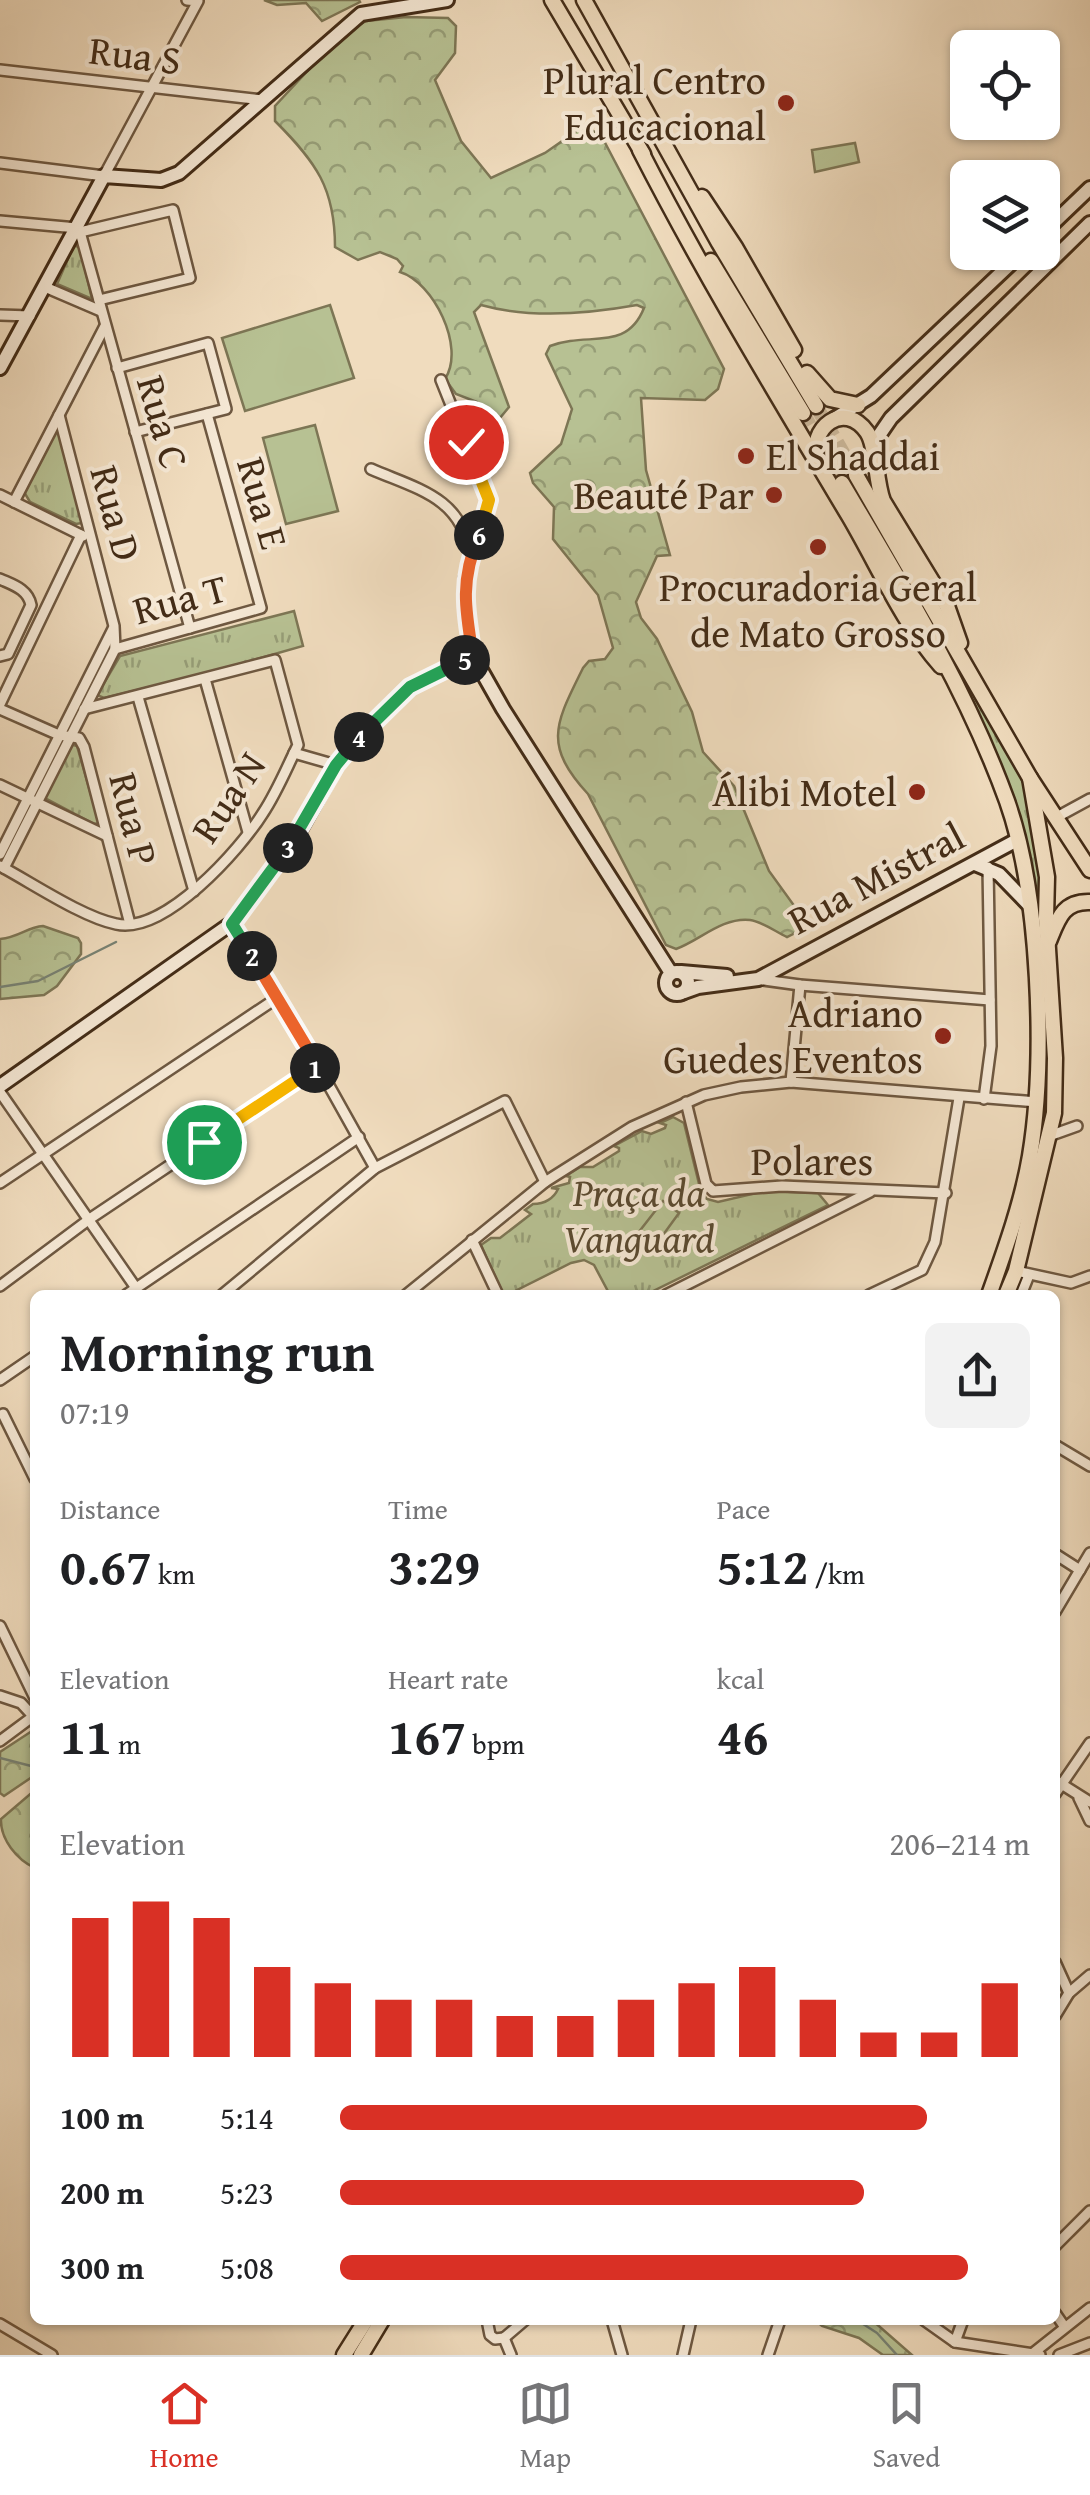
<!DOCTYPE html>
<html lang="en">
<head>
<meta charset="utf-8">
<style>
	body { margin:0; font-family:"Gentium Book Plus",serif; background:#f2f2f2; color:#202124; height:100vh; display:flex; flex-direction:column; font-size:38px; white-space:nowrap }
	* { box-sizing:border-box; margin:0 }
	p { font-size:32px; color:#757577 }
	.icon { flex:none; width:55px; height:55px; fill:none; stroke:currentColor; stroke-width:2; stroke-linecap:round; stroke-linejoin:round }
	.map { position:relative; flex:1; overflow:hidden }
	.drawer { position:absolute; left:30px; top:1290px; width:1030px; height:1035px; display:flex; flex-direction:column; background:#fff; border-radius:15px; box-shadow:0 2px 8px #0004 }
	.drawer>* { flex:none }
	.fabs { position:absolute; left:950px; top:30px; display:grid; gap:20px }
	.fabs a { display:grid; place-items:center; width:110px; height:110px; border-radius:15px; background:#fff; box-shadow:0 2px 8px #0004; font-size:50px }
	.pin { position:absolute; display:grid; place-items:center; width:85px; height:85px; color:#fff; margin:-42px; border:5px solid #fff; border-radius:50%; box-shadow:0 2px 10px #0007 }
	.km { position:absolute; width:50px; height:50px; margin:-25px; border-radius:50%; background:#222; color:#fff; font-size:28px; line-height:50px; text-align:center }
	.round { display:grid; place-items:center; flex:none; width:105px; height:105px; border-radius:15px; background:#f2f2f2 }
	.overview { display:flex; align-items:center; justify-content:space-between; height:170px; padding:0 30px }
	h1 { font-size:55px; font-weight:800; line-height:75px }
	.stats { display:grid; grid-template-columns:repeat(3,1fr); gap:15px; height:170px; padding:10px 30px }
	.stats div { display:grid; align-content:center }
	.stats b { font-size:50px; font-weight:800 }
	.stats small { font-size:28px; font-weight:400 }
	.stats p { font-size:28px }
	.chart { height:280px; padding:20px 30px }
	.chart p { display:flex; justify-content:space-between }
	.chart svg { width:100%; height:180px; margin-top:10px; stroke:#d93025; stroke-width:6 }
	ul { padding:0 30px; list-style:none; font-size:32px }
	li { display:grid; grid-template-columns:160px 120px 1fr; align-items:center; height:75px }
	li i { height:25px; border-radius:12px; background:#d93025 }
	.menu { display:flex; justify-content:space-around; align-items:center; height:140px; border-top:2px solid #e0e0e0; background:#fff; font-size:28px; color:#757577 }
	.menu a { display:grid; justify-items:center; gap:5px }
	.menu .on { color:#d93025 }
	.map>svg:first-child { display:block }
</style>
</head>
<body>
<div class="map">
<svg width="1090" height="2355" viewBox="0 0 1090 2355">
	<defs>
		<pattern id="grass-tufts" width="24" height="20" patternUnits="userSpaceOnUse" patternTransform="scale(2.5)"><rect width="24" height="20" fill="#b7c193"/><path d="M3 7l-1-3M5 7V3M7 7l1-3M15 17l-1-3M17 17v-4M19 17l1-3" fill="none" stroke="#969d77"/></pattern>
		<pattern id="forest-crowns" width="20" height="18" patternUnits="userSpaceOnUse" patternTransform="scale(2.5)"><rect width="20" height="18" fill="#b7c193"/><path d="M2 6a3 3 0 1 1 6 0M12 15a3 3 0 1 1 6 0" fill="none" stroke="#969d77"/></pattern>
	</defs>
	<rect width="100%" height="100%" fill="#f0dcbe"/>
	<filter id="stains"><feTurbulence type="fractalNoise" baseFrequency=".002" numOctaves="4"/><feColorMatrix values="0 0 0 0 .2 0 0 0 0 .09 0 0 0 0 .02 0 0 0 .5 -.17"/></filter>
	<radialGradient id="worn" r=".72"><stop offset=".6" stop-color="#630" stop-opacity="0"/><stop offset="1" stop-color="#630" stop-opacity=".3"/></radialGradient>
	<g fill="url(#grass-tufts)" stroke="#7d7655" stroke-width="2.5">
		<path d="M 74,245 L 80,248 L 92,299 L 57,284 Z"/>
		<path d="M 55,432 L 59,433 L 82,523 L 76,524 L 30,502 L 24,492 Z"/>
		<path d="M 294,611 L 303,646 L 204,674 L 104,698 L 97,695 L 120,656 Z"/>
		<path d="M 962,673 C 981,706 1006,740 1021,776 C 1036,813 1039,853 1042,893 L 1029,893 L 996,759 L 958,675 Z"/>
		<path d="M 70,744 L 77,746 L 99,823 L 94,824 L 45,798 Z"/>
		<path d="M 673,1117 L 684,1123 L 701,1192 L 707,1199 L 718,1202 L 765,1191 L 818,1193 L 828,1205 L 645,1295 L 610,1295 L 594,1265 L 584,1260 L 571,1263 L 511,1293 L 502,1292 L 481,1245 L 491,1238 L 500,1238 L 531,1214 L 525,1210 L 533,1204 C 545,1204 554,1198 558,1189 L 551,1188 L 569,1183 L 570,1177 L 566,1176 L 580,1167 L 593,1167 L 619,1151 L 619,1148 L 614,1146 L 642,1131 L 651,1134 L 665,1128 L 666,1125 L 660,1123 Z"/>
	</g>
	<g fill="url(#forest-crowns)" stroke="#7d7655" stroke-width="2.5">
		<path d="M 264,0 L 359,0 L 360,2 L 322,21 L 306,3 L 277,5 Z"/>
		<path d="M 406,17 L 448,18 L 456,26 L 455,53 L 435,80 L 461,141 L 491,178 L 545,153 L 578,130 L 589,128 L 602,137 L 724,369 L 718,389 L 705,400 L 641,398 L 646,470 L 670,555 L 657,556 L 636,602 L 641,618 L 657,639 L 692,712 L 703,752 L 734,786 L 769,871 L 803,918 L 801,930 L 787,937 C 776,932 761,921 750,920 C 722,917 699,941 676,949 L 666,945 L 588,794 C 542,744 556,723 583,668 L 589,661 L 605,659 L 613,648 L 598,595 L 553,539 L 554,507 L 533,483 L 530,473 L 561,444 L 572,409 L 546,354 L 550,346 C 588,331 626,353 644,308 L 637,305 C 587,314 531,319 481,305 L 474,312 L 509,407 L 495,424 L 501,438 L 492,436 L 477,402 L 456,394 L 445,379 C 466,347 433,282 400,272 L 403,266 L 397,259 L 380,252 L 358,260 L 335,247 C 335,188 316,162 275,121 L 275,106 L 339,37 L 366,21 Z"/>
		<path d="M 43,926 L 78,938 L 81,943 L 81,954 L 57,986 L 44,995 L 0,999 L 0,939 C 20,937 27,927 43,926 Z"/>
		<path d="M 35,1729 L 35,1775 L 4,1796 L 0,1793 L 0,1752 Z"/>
		<path d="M 35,1790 L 35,1868 C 17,1860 0,1839 1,1819 Z"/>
		<path d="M 815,2320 L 872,2320 L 912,2355 L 883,2355 L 859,2338 L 822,2326 Z"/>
	</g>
	<g fill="#b7c193" stroke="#7d7655" stroke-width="2.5">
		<path d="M 855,143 L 859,162 L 815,172 L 812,150 Z"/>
		<path d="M 330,305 L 354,378 L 245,411 L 222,338 Z"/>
		<path d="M 315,425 L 338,511 L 286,524 L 263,438 Z"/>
		<path d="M 663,1201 L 679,1213 L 655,1246 L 638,1233 Z"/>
	</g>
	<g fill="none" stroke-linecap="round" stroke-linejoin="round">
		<g stroke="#778274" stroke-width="2.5">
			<path d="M 0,987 L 38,981 L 116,942"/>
			<path d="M 0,1758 L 35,1767"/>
			<path d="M 857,2320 L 877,2333 L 897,2355"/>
		</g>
		<g stroke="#cdb99d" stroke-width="14" stroke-dasharray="14 7" stroke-linecap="butt">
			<path d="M 816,406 L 856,475"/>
			<path d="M 803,413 L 842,483"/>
		</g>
		<g stroke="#6e5841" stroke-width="14">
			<g id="street">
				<path d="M 0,70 L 263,100"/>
				<path d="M 0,163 L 104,176 L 198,1 L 187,0"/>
				<path d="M 0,221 L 77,228"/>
				<path d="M 80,232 L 190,628"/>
				<path d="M 80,232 L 173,210 L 190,278 L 99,300"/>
				<path d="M 45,287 L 101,311"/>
				<path d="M 0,315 L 30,316"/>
				<path d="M 117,368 L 208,343 L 226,409 L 135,432"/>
				<path d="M 441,380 L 489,500 L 464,579 L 464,604 L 473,656"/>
				<path d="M 371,469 C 417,489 461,497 470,553"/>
				<path d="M 0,495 L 83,536"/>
				<path d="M 14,502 L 105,326"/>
				<path d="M 0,579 C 13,585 28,589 31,605 L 8,654 L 0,656"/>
				<path d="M 115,649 L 261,608 L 207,414"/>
				<path d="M 205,679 L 248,832"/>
				<path d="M 138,697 L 194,891"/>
				<path d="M 0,704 L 81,535"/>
				<path d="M 0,709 L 59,735 L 79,738 L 84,747 L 130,924"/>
				<path d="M 294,753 L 336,765"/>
				<path d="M 0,785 L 107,836"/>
				<path d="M 1057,817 L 1090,799"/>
				<path d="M 0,854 L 113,629"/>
				<path d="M 0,866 C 32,883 82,917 116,924 C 164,935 240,850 263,813 C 277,792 287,767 298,745 L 275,660 L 84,709"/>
				<path d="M 4,868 L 115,649 L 114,626 L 59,415"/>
				<path d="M 232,923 L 318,1066 L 375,1168"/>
				<path d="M 756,979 L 800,985 L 990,1000"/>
				<path d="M 791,1082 L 800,985"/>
				<path d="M 0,1092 L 136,1288"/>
				<path d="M 984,1099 L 991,1046 L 988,867"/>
				<path d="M 686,1102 L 706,1184 L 713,1191 L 782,1186 L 946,1193"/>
				<path d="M 1049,1136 L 1077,1126"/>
				<path d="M 0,1183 L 277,998"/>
				<path d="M 472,1240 L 498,1295"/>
				<path d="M 1016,1271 L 1071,1283 L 1090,1276"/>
				<path d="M 0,1286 L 91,1218 L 318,1066"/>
				<path d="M 126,1295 L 359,1137"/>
				<path d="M 222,1295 L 375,1168 L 505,1101 L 545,1182"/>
				<path d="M 406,1295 L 545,1182 L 632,1127 L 704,1095 L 741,1087 L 791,1082 L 1037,1102"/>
				<path d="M 666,1295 L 870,1192"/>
				<path d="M 869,1295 L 922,1270 L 935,1242 L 959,1098"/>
				<path d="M 1021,1295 L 1029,1275"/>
				<path d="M 0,1380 L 35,1356"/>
				<path d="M 3,1414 L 35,1479"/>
				<path d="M 1055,1445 L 1090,1466"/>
				<path d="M 1055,1554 L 1080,1570"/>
				<path d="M 1055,1612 L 1090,1553"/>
				<path d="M 0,1626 L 35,1698"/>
				<path d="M 0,1696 L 21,1703 L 33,1716"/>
				<path d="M 0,1741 L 35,1715"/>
				<path d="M 1055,1780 L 1090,1802"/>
				<path d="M 1055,1794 L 1090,1743"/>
				<path d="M 1079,1798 L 1090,1821"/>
				<path d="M 1055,1962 L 1069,1993"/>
				<path d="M 1055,2016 L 1069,1993 L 1090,1975"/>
				<path d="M 1055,2246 L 1090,2211"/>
				<path d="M 1055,2313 L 1064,2326"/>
				<path d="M 487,2320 L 490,2335 L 495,2339 L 504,2338"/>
				<path d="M 612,2320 L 622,2355"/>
				<path d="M 924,2320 L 955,2342 L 1040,2355"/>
				<path d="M 0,2324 L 52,2355"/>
				<path d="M 504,2338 L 525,2320"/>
				<path d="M 504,2338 L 511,2355"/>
				<path d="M 955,2342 L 963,2320"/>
				<path d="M 1032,2354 L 1090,2308"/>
				<path d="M 683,2355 L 691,2320"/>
				<path d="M 768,2355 L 780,2320"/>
				<path d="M 1059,2355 L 1090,2343"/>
			</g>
		</g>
		<g stroke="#432c17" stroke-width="18">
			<g id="secondary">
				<path d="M 1042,234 L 1090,188"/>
				<path d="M 0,368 L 104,176 L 161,180 L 179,173 L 361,14 L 447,0"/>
				<path d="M 834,419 L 871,396 L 1023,252"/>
				<path d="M 875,452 L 880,434 L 891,418 L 1090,223"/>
				<path d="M 975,864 L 999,874 L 1029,905"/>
				<circle cx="677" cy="983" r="11"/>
				<path d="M 681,972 L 727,976"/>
				<path d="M 684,992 L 698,987 L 758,979 L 1017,840"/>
				<path d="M 0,1086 L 232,923 L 292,844 L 336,765 L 356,740 L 410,687 L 473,656 L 503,709 L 671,973"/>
			</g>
		</g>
		<g stroke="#432c17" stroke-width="19">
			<g id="primary">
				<path d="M 552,0 L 643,154"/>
				<path d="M 584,0 L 719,243 L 816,406"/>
				<path d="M 640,150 C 704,275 777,395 849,516 C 879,567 902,622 941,666"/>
				<path d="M 702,197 L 735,247 L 794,350"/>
				<path d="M 711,261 L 803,413"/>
				<path d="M 807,373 L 830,399 L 858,405"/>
				<path d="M 817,462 C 808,427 844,400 867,432 C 877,446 875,480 883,501 L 947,606 L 960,643"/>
				<path d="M 856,475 L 1030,778 L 1090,870"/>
				<path d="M 842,483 C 903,586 966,688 1007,801 C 1040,894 1046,1059 1030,1156 C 1022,1203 1005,1250 989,1295"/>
				<path d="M 1049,941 C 1058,919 1063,901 1090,902"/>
				<path d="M 1006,1295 L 1016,1271 L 1054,1113 L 1055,1058 L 1046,918 L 1047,877 L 1030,778"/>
				<path d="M 344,2355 L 366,2320"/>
				<path d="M 361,2355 L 382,2320"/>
			</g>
		</g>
		<use href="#street" stroke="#f5e8d5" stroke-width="9"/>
		<use href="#secondary" stroke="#f5e8d5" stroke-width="12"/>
		<use href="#primary" stroke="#f0dcbe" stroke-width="14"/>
	</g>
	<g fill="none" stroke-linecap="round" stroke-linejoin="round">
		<g stroke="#fff" stroke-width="20">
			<path id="split-1" d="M 204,1142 L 315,1068"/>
		</g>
		<g stroke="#fff" stroke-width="20">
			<path id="split-2" d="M 252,956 L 318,1066 L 315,1068"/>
		</g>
		<g stroke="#fff" stroke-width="20">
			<path id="split-3" d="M 252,956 L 232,924 L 288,848"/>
		</g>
		<g stroke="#fff" stroke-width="20">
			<path id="split-4" d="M 288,848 L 336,765 L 359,737"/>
		</g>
		<g stroke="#fff" stroke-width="20">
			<path id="split-5" d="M 359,737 L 410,687 L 465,660"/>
		</g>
		<g stroke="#fff" stroke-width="20">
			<path id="split-6" d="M 465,660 L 473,656 C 465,608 460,581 479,535"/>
		</g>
		<g stroke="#fff" stroke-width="20">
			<path id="split-7" d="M 466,442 L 489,500 L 479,535"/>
		</g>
		<use href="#split-1" stroke="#f5b400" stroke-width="12"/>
		<use href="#split-2" stroke="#f0652b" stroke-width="12"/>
		<use href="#split-3" stroke="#22a559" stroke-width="12"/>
		<use href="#split-4" stroke="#22a559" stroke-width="12"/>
		<use href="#split-5" stroke="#22a559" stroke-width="12"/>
		<use href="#split-6" stroke="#f0652b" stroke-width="12"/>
		<use href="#split-7" stroke="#f5b400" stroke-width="12"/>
	</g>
	<g fill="#8f2418" stroke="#f5e8d5" stroke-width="4">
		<circle cx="786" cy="103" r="10"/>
		<circle cx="746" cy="456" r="10"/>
		<circle cx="774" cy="495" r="10"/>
		<circle cx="818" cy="547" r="10"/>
		<circle cx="917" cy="792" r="10"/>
		<circle cx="943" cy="1036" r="10"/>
	</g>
	<g text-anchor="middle" stroke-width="8" stroke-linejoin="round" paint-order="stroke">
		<g font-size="40" fill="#432c17" stroke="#f5e8d5">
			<text transform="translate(135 55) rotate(7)" y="14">Rua S</text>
			<text transform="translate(163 422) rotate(74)" y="14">Rua C</text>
			<text transform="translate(263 503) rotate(74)" y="14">Rua E</text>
			<text transform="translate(116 513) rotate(75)" y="14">Rua D</text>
			<text transform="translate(180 599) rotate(-15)" y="14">Rua T</text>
			<text transform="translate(228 797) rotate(-56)" y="14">Rua N</text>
			<text transform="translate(134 819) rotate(76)" y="14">Rua P</text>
			<text transform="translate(876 878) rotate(-28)" y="14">Rua Mistral</text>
			<text x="812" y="1175">Polares</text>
		</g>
		<g font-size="40" fill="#432c17" stroke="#f5e8d5" text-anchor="end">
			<text x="766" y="94">Plural Centro<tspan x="766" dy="46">Educacional</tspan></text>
			<text x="766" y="470" text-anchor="start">El Shaddai</text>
			<text x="754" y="509">Beauté Par</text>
			<text x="818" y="601" text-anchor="middle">Procuradoria Geral<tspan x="818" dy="46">de Mato Grosso</tspan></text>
			<text x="897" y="806">Álibi Motel</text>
			<text x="923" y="1027">Adriano<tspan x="923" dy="46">Guedes Eventos</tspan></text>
		</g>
		<g font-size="40" font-style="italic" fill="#5a4a30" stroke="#f5e8d5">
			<text x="639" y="1206">Praça da<tspan x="639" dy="46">Vanguard</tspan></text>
		</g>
	</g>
	<rect width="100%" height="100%" filter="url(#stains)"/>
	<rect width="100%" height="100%" fill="url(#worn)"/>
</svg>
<div class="fabs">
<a><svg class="icon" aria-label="locate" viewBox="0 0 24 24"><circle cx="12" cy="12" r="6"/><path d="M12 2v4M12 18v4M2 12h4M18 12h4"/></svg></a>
<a><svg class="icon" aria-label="layers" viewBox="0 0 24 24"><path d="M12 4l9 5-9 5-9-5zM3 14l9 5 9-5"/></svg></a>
</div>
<div class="pin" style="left:204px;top:1142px;background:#1e9e55"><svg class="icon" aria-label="arrive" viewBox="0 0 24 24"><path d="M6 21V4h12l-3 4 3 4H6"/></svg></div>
<div class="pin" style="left:466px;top:442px;background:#d93025"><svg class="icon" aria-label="check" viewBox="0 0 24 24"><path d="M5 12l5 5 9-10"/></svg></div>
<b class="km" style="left:315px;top:1068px">1</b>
<b class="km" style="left:252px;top:956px">2</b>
<b class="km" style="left:288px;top:848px">3</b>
<b class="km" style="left:359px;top:737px">4</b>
<b class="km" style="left:465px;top:660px">5</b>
<b class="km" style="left:479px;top:535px">6</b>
<section class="drawer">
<div class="overview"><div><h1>Morning run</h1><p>07:19</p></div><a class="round"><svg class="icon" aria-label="share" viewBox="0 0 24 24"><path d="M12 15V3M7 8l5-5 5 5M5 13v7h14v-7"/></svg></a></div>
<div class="stats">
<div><p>Distance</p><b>0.67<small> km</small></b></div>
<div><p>Time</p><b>3:29</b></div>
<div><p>Pace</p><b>5:12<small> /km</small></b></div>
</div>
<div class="stats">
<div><p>Elevation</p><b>11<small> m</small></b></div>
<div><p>Heart rate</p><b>167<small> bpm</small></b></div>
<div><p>kcal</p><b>46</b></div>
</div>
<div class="chart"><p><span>Elevation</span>206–214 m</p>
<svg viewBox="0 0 160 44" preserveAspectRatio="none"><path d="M5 44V10M15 44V6M25 44V10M35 44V22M45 44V26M55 44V30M65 44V30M75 44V34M85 44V34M95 44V30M105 44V26M115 44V22M125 44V30M135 44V38M145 44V38M155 44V26"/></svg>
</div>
<ul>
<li><b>100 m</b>5:14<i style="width:85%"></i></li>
<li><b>200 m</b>5:23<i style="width:76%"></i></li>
<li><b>300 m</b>5:08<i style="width:91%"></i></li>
</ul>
</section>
</div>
<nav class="menu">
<a class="on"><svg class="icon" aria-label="home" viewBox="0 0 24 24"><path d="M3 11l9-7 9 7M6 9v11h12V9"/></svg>Home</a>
<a><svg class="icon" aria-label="map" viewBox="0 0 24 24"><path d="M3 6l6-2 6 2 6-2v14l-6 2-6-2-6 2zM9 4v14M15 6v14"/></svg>Map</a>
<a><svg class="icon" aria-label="saved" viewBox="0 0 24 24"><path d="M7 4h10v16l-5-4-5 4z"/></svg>Saved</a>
</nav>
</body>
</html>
